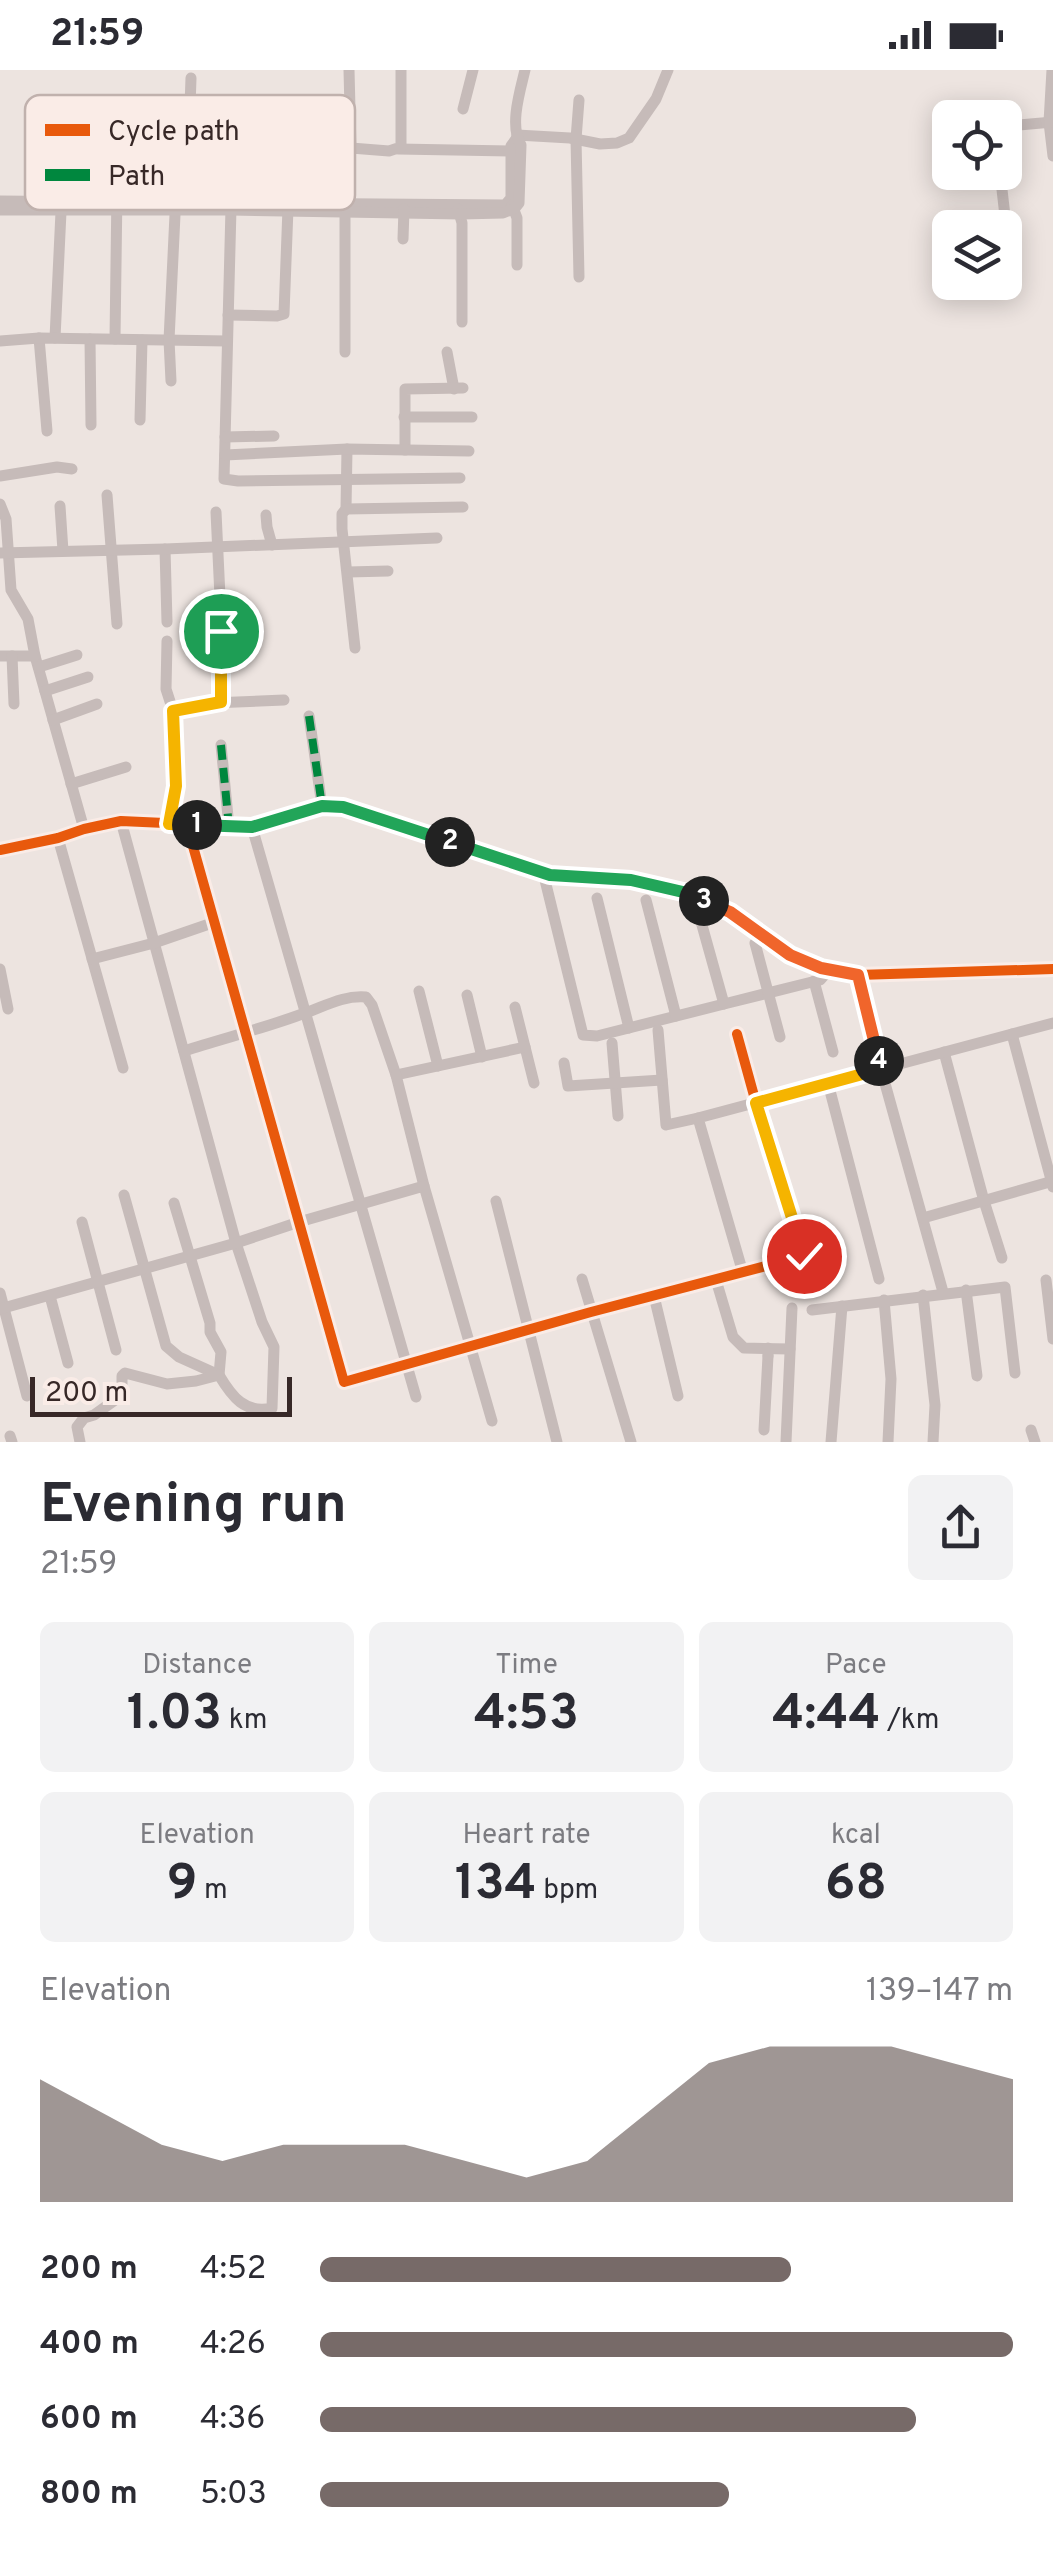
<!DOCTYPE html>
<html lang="en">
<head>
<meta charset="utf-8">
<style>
	body { margin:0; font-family:Overpass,sans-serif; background:#f2f2f3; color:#2b2b33; height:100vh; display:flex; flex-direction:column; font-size:38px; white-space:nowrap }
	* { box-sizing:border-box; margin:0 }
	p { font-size:32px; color:#7c7c81 }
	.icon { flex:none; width:55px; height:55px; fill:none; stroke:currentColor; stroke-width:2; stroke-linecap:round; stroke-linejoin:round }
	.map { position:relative; height:1372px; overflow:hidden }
	.side { display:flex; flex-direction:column; background:#fff; flex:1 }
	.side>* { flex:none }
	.tools { position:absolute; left:932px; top:30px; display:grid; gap:20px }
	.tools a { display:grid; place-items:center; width:90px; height:90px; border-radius:15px; background:#fff; box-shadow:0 5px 25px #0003; font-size:50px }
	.scale { position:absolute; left:30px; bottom:25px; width:262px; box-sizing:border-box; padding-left:10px; border:5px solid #372827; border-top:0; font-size:28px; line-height:35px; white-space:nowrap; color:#372827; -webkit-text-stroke:8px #faece7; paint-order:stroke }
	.pin { position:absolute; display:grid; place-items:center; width:85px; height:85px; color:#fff; margin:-42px; border:5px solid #fff; border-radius:50%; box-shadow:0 2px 10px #0007 }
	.km { position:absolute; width:50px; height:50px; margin:-25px; border-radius:50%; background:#222; color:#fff; font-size:28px; line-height:50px; text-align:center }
	.round { display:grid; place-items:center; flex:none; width:105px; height:105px; border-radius:15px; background:#f2f2f3 }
	.head { display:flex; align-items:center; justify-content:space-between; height:170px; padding:0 40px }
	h1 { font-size:55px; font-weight:700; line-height:75px }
	.figures { display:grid; grid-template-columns:repeat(3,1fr); gap:15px; height:170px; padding:10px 40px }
	.figures div { display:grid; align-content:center; border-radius:15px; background:#f2f2f3; text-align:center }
	.figures b { font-size:50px; font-weight:700 }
	.figures small { font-size:28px; font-weight:400 }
	.figures p { font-size:28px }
	.chart { height:280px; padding:20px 40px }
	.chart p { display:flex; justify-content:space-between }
	.chart svg { width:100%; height:180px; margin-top:10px; fill:#776a68; opacity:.7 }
	ul { padding:0 40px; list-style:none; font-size:32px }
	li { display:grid; grid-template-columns:160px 120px 1fr; align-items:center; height:75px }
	li i { height:25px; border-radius:12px; background:#776a68 }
	.status { display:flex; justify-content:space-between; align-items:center; height:70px; padding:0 50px; background:#fff; direction:ltr }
	.status svg { height:28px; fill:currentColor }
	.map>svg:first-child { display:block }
</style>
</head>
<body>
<div class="status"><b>21:59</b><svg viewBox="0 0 49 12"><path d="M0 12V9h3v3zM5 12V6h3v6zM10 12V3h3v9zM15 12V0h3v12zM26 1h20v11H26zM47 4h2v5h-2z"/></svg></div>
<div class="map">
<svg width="1053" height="1372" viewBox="0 0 1053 1372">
	<rect width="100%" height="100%" fill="#ede4e0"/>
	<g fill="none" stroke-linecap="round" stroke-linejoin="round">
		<g stroke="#c6bbb9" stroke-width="11">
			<path d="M 349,0 L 351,78"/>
			<path d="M 1052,0 L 1049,52 L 1053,86"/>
			<path d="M 463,39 L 473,0"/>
			<path d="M 1005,59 L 1019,55 L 1053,52"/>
			<path d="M 517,65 L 570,68 L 600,74 L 617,73 L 629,68 L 656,29 L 668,0"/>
			<path d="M 398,79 L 511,81"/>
			<path d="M 1000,102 L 1011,199"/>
			<path d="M 0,131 L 206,133"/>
			<path d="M 254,133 L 505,135 L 511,128 L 511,76 L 516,69"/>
			<path d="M 512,135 L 517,148 L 517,195"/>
			<path d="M 231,138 L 224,409 L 238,411 L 460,408"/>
			<path d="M 458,139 L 462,153 L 462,252"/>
			<path d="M 0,140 L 231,140 L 461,144 L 503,143 L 515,138 L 519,133 L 521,75 C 509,56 520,21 525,0"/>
			<path d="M 403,169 L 404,139"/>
			<path d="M 579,207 L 576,69 L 579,30"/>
			<path d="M 228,245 L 277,246 L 284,244 L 288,138"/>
			<path d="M 39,268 L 47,361"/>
			<path d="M 55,268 L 63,100"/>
			<path d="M 90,269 L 91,355"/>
			<path d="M 115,269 L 117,120 L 123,90"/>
			<path d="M 0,271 L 39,268 L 227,271"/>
			<path d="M 345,282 L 345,100 L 351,78 L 389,81 L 401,77 L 401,0"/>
			<path d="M 447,282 L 454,319"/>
			<path d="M 171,311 L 169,270 L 177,103 L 188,94 L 191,8"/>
			<path d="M 404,347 L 472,347"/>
			<path d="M 140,350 L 142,270"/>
			<path d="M 225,367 L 274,366"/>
			<path d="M 347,379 L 346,439 L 342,444 L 342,459 L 355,578"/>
			<path d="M 405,380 L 405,319 L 463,318"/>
			<path d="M 225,385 L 347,379 L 469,381"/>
			<path d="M 0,406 L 57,397 L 72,399"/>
			<path d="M 107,425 L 117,554"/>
			<path d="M 0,434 L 6,449 L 11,520 L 28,549 L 35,586 L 84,759"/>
			<path d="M 60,436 L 63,481"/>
			<path d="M 346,439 L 463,437"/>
			<path d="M 216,442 L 221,548"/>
			<path d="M 266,445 L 267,457 L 272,475"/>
			<path d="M 165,479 L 167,552"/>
			<path d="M 0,483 L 165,479 L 437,468"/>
			<path d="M 348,502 L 388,501"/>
			<path d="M 221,561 L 221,632"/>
			<path d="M 167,571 L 166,619 L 175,647 L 176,716 L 169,753"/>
			<path d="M 0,586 L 35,586"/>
			<path d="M 12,586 L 14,634"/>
			<path d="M 39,597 L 77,585"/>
			<path d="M 45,621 L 88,607"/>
			<path d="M 173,641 L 212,633 L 284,630"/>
			<path d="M 309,646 L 322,736"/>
			<path d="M 53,650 L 97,634"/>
			<path d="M 221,675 L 229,757"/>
			<path d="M 71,714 L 126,697"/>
			<path d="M 121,751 L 236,1173 L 262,1252 L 274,1277 L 272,1338 C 245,1344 232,1327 219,1305 L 221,1282 L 210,1262 L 210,1253 L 174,1133"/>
			<path d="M 187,755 L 344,1312 L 591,1242 L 804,1186 L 756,1033 L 737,964"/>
			<path d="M 252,757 L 416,1327"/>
			<path d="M 58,768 L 123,998"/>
			<path d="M 0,780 L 58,768 L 84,759 L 121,751 L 252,757 L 322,736 L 343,737 L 550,805 L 631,811 L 683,822 L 730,842 L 790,885 L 821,899 L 858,905 L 1053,899"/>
			<path d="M 543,802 L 583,965 L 597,966 L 724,934"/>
			<path d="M 597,828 L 629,958"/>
			<path d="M 646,830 L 676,946"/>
			<path d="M 700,848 L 724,934 L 820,910 L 829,900"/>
			<path d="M 755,873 L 780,967"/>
			<path d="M 92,889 L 154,873 L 215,852"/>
			<path d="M 0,899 L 8,939"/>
			<path d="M 858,905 L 881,999 L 943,1222"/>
			<path d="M 814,911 L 833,982"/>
			<path d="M 419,921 L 438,996"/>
			<path d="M 467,925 L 482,987"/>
			<path d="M 515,937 L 534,1013"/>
			<path d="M 658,960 L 666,1055 L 698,1048"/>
			<path d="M 1012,964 L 1053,1117"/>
			<path d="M 612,973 L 618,1046"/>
			<path d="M 184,981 C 224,968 265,958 305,943 C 325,936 344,925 366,927 L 372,935 L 396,1005 L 525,977"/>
			<path d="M 944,982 L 984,1131 L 1002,1188"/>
			<path d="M 564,993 L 568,1016 L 662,1010"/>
			<path d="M 396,1005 L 424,1116"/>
			<path d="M 828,1013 L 879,1209"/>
			<path d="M 124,1125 L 166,1276 L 179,1287 L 219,1305"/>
			<path d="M 496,1131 L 557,1372"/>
			<path d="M 923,1148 L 1053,1111"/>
			<path d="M 82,1152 L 116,1280"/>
			<path d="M 802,1186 L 812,1217"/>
			<path d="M 743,1203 L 698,1048 L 1053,953"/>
			<path d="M 582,1209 L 631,1372"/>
			<path d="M 716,1210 L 733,1267 L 744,1278 L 790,1279"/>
			<path d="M 1046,1210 L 1053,1269"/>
			<path d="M 966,1220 L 977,1306"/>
			<path d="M 0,1223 L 27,1326"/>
			<path d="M 923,1225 L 935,1335 L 933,1372"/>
			<path d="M 50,1226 L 68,1293"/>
			<path d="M 654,1226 L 678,1326"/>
			<path d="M 884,1230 L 891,1309 L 888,1372"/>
			<path d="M 0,1239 L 236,1173 L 299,1152 L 424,1116 L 492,1351"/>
			<path d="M 812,1240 L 1005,1217 L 1015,1303"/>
			<path d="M 764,1360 L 768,1286"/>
			<path d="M 1031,1360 L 1035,1372"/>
			<path d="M 10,1366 L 12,1372"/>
			<path d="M 80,1372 L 77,1357 L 84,1348 L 94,1345 L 122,1325 L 122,1306 L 125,1303 L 167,1314 L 196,1311 L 219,1305"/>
			<path d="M 786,1372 L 792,1238"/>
			<path d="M 831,1372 L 842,1236"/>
		</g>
		<path stroke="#c6bbb9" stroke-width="11" d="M 768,1286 L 768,1278"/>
		<g stroke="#00873e" stroke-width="8" stroke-dasharray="15 8" stroke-linecap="butt">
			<path d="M 309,646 L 322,736"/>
			<path d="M 221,675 L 229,757"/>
		</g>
		<g stroke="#faece7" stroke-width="16">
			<g id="cycleway">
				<path d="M 187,755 L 344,1312 L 591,1242 L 804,1186 L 756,1033 L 737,964"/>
				<path d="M 0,780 L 58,768 L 84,759 L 121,751 L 252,757 L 322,736 L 343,737 L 550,805 L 631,811 L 683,822 L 730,842 L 790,885 L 821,899 L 858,905 L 1053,899"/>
			</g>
		</g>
		<use href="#cycleway" stroke="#e8590c" stroke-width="10"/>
	</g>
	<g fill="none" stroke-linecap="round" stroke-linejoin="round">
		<g stroke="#fff" stroke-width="20">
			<path id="split-1" d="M 197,755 L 169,754 L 176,716 L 173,641 L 221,632 L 221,561"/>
		</g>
		<g stroke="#fff" stroke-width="20">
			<path id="split-2" d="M 197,755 L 252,757 L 322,736 L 343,737 L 450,772"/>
		</g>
		<g stroke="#fff" stroke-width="20">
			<path id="split-3" d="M 450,772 L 550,805 L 631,810 L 683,822 L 704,831"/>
		</g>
		<g stroke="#fff" stroke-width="20">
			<path id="split-4" d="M 704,831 L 730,842 L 790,885 L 821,898 L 858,905 L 879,991"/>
		</g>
		<g stroke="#fff" stroke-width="20">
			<path id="split-5" d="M 804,1186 L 756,1033 L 881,999 L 879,991"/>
		</g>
		<use href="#split-1" stroke="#f5b400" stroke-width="12"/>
		<use href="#split-2" stroke="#22a559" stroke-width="12"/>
		<use href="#split-3" stroke="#22a559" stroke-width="12"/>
		<use href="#split-4" stroke="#f0652b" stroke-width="12"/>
		<use href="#split-5" stroke="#f5b400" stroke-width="12"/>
	</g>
	<rect x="25" y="25" width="330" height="115" rx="15" fill="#faece7" stroke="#c0b1ad" stroke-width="2.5"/>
	<rect x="45" y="54" width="45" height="12" fill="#e8590c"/>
	<rect x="45" y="99" width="45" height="12" fill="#00873e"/>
	<g font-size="28" fill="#372827">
		<text x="108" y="70">Cycle path</text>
		<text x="108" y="115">Path</text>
	</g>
</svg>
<div class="tools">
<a><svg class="icon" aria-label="locate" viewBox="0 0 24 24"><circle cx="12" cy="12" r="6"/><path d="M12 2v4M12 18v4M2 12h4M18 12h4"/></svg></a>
<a><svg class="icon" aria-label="layers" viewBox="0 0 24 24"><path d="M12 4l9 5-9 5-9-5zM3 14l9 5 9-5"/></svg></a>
</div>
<div class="scale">200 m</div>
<div class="pin" style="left:221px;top:561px;background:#1e9e55"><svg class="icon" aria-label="arrive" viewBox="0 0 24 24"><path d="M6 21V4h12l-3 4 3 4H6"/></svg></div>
<div class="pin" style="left:804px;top:1186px;background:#d93025"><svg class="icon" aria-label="check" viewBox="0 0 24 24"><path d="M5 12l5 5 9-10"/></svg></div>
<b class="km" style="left:197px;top:755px">1</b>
<b class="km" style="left:450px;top:772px">2</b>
<b class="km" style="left:704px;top:831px">3</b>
<b class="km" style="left:879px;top:991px">4</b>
</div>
<section class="side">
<div class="head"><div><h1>Evening run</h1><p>21:59</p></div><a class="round"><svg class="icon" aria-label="share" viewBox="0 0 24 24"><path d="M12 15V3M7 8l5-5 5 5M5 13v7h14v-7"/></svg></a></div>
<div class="figures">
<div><p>Distance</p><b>1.03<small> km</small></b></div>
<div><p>Time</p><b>4:53</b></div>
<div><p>Pace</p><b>4:44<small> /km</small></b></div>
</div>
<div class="figures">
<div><p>Elevation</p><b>9<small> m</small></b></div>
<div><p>Heart rate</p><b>134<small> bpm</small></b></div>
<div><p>kcal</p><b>68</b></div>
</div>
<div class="chart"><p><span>Elevation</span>139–147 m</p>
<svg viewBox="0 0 160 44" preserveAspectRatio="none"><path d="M0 44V14L10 22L20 30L30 34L40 30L50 30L60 30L70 34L80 38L90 34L100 22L110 10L120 6L130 6L140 6L150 10L160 14V44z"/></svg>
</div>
<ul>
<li><b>200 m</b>4:52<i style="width:68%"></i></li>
<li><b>400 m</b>4:26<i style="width:100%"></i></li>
<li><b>600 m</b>4:36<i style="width:86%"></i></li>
<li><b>800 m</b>5:03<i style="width:59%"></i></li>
</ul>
</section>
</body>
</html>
